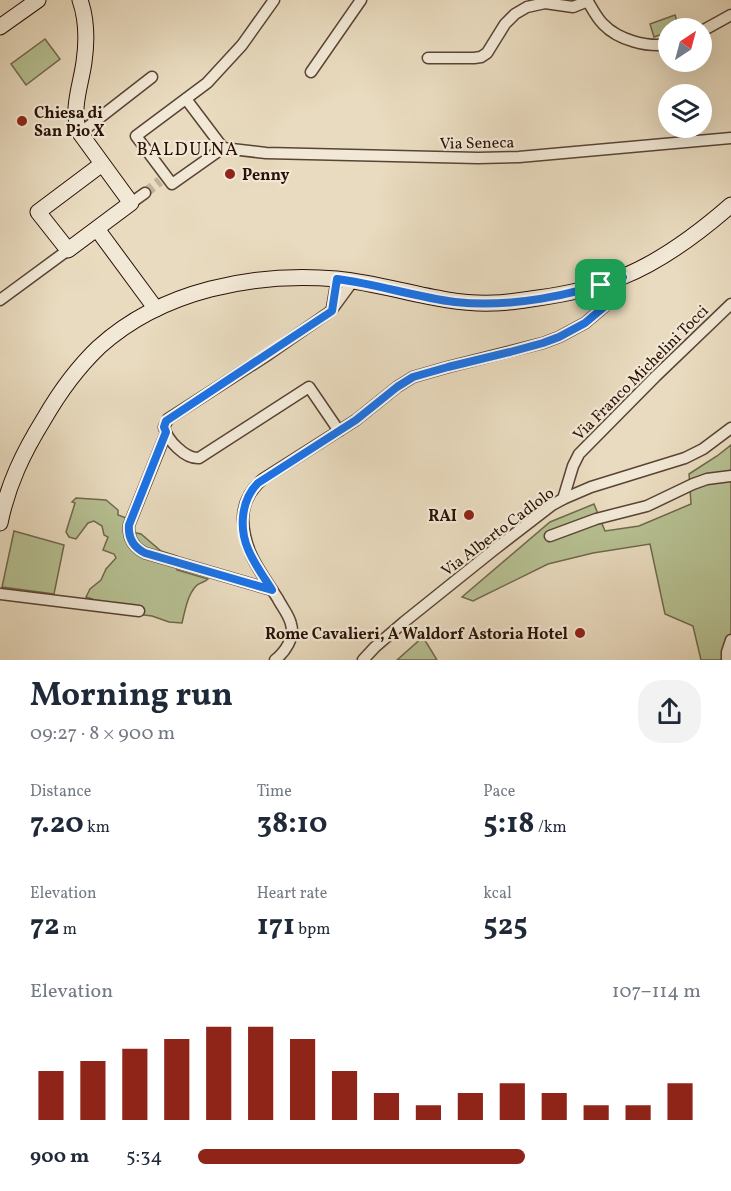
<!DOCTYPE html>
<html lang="en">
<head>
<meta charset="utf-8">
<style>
	body { margin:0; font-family:Vollkorn,serif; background:#f2f2f3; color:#1f2937; height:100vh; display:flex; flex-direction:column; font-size:22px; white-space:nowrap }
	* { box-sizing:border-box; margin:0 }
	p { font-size:20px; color:#747a83 }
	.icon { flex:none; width:33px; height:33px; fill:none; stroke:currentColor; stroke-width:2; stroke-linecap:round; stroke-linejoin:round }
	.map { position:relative; height:660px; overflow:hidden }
	.sheet { display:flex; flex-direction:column; background:#fff; flex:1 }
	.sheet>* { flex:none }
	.needle { width:39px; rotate:36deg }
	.buttons { position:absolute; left:658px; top:18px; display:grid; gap:12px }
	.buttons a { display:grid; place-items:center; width:54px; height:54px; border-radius:50%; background:#fff; box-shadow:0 6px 24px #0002; font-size:30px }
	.pin { position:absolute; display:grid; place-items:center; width:51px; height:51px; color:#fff; margin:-26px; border-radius:12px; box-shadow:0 3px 9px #0006 }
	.round { display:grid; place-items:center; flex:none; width:63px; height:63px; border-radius:24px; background:#f2f2f3 }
	.head { display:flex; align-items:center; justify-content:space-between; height:102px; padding:0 30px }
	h1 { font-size:33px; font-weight:700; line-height:45px }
	.metrics { display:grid; grid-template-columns:repeat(3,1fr); gap:9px; height:102px; padding:6px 30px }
	.metrics div { display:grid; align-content:center }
	.metrics b { font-size:30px; font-weight:700 }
	.metrics small { font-size:16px; font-weight:400 }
	.metrics p { font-size:16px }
	.chart { height:168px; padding:12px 30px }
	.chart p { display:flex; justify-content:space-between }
	.chart svg { width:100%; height:108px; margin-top:6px; stroke:#8f2418; stroke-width:6 }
	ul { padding:0 30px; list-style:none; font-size:20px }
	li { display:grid; grid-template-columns:96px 72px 1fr; align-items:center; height:45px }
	li i { height:15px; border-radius:8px; background:#8f2418 }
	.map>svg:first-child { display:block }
</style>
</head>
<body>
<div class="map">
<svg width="731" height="660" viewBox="0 0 731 660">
	<rect width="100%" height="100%" fill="#e9dbbf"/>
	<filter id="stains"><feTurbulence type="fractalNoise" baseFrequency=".00333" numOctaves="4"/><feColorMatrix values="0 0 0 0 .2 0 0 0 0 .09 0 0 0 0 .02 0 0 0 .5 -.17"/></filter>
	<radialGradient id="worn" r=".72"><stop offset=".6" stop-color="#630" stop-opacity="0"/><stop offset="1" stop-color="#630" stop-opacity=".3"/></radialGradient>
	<g fill="#b6c092" stroke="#70684c" stroke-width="1.5">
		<path d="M 675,15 L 679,28 L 669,28 L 669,32 L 654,37 L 650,24 Z"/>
		<path d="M 45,39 L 60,59 L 26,85 L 11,64 Z"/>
		<path d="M 731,445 L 731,660 L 701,660 L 693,626 L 665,614 L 650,544 L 593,553 L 548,564 L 473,601 L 462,597 L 550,522 L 594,504 L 605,531 L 639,526 L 691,504 L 689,474 L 717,456 Z"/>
		<path d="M 76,498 L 106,500 L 118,510 L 118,515 L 129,519 L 132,532 L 141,534 L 161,551 L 177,556 L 178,561 L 177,570 L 208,579 C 204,583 200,582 196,586 C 187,596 185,611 182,623 L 169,622 L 152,616 L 136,614 L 86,597 L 90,589 L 101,580 L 106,569 L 116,558 L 114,554 L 103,550 L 108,537 L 104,535 L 102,526 L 94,521 L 88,523 L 76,539 L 69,537 L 66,532 L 75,503 L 72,502 Z"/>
		<path d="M 14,531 L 64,545 L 54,594 L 2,587 Z"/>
		<path d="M 423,637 L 437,660 L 397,660 Z"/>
	</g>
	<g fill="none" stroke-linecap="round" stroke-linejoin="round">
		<path stroke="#c3b29a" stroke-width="10" stroke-dasharray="10 5" stroke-linecap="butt" d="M 145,193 L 160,181"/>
		<g stroke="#594335" stroke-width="13">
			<g id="street">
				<path d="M 587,0 C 592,8 596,17 603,24 C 618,40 648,48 669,44"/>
				<path d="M 702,31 L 731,15"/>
				<path d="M 428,58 L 474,58 L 481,57 L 487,53 L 505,24 L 515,14 L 527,7 L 545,3 L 573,7 L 588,1"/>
				<path d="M 311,72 L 361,0"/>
				<path d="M 186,99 L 223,148"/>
				<path d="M 80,133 L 152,77"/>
				<path d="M 223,148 L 266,153 L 478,158 L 519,157 L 731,138"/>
				<path d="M 223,148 L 172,184 L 136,136 L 207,83 L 242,45 L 274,0"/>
				<path d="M 131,203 L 145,193"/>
				<path d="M 0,300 L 68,250"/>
				<path d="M 332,308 L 337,279"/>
				<path d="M 339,431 L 309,387 L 199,458 C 185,459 167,440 164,427 L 168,419 L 269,354 L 331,311 L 353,281"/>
				<path d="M 166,433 L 129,525 C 128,537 133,547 145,553 L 272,590"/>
				<path d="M 563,499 L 573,466 L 579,454 L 656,376 L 731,304"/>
				<path d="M 550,536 L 596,519 L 647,506 L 693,484 L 707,479 L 731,476"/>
				<path d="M 0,594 L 139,611"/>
				<path d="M 275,660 C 285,652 295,638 291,624 C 289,615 282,607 278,599 C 261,572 244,553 243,519 C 243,502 250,490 263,479 L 356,420 L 397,387 L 413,377 L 448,367 L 543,343 L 559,337 L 585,323 L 604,307 L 623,277"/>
				<path d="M 363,660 L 375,647 L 404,622 L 495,549 L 552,505 L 563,499 L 591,487 L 685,458 L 703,449 L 731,428"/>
				<path d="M 727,660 L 727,652 L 731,640"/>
			</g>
		</g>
		<g stroke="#291007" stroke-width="17">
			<g id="secondary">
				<path d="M 80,0 C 87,20 87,41 84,62 C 81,85 70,111 80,133 L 131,203 L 68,250 L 38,212 L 102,164"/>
				<path d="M 0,27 L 38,0"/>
				<path d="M 97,229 L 156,309"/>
				<path d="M 0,523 C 8,484 23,453 44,419 C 59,393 77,368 99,347 C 162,290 254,272 337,279 C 390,284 440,305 493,303 C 508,303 524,300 538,298 C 567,294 595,288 622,277 C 662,261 699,233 731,205"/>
			</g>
		</g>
		<use href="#street" stroke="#f1e8d5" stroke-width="10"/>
		<use href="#secondary" stroke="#f1e8d5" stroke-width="15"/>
	</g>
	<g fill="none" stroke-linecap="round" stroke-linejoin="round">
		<g stroke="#fff" stroke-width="12">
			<path id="route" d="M 623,277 L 604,307 L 585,323 L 559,337 L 543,343 L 510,352 L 448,367 L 413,377 L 397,387 L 356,420 L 258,483 C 241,500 239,528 248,549 C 254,564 264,577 272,590 L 145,553 C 133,547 128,537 129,525 L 166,432 L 164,427 L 166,421 L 332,311 L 337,279 C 377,284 415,297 455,302 C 510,308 571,296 623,277 Z"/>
		</g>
		<use href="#route" stroke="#1a73e8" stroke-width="8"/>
	</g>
	<g fill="#8f2418" stroke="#f1e8d5" stroke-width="2">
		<circle cx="22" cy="121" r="6"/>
		<circle cx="230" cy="174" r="6"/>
		<circle cx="469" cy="515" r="6"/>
		<circle cx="580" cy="633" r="6"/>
	</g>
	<g text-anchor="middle" stroke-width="4.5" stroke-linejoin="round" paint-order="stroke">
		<g font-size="16" font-weight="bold" fill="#291007" stroke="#f1e8d5" text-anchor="start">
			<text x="34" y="118">Chiesa di<tspan x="34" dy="18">San Pio X</tspan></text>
			<text x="242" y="180">Penny</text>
			<text x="457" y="521" text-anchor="end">RAI</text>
			<text x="568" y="639" text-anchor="end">Rome Cavalieri, A Waldorf Astoria Hotel</text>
		</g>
		<g font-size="16" fill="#291007" stroke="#f1e8d5">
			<text transform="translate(477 142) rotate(-1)" y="6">Via Seneca</text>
			<text transform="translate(640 372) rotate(-45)" y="6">Via Franco Michelini Tocci</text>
			<text transform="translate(497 531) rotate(-37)" y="6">Via Alberto Cadlolo</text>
		</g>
		<g font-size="18" letter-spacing="1.5" fill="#291007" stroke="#f1e8d5">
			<text x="188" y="155">BALDUINA</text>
		</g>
	</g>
	<rect width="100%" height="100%" filter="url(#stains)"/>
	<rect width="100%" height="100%" fill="url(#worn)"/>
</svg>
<div class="buttons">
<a><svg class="needle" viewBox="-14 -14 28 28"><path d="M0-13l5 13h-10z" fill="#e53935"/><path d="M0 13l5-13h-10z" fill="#747a83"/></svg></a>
<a><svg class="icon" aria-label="layers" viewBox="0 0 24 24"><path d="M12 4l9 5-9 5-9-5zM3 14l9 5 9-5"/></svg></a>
</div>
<div class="pin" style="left:601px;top:285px;background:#1e9e55"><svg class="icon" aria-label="arrive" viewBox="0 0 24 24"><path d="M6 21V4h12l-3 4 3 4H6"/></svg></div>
</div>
<section class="sheet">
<div class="head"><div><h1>Morning run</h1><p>09:27 · 8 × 900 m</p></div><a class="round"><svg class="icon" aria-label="share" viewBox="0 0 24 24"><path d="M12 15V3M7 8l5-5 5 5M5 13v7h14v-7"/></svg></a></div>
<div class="metrics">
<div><p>Distance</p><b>7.20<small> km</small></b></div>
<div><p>Time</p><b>38:10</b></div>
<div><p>Pace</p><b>5:18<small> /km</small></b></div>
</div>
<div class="metrics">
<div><p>Elevation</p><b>72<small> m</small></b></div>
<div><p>Heart rate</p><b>171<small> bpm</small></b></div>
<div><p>kcal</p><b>525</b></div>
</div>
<div class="chart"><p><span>Elevation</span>107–114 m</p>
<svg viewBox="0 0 160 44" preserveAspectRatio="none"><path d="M5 44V24M15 44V20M25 44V15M35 44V11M45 44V6M55 44V6M65 44V11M75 44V24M85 44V33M95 44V38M105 44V33M115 44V29M125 44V33M135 44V38M145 44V38M155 44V29"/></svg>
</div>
<ul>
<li><b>900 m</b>5:34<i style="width:65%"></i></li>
</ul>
</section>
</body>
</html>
